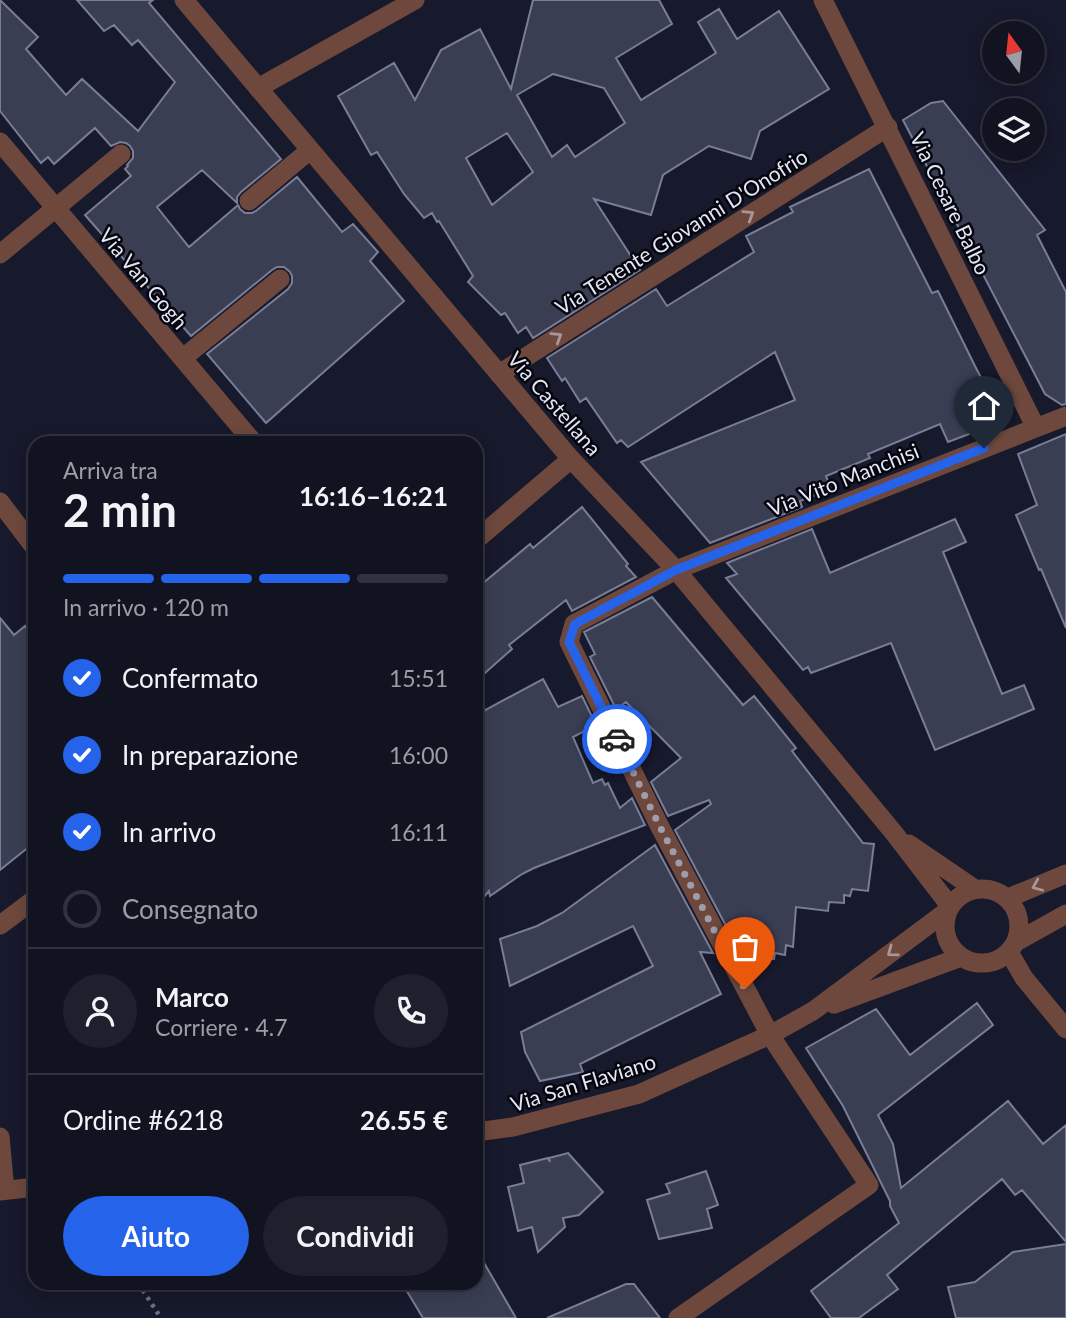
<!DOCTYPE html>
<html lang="it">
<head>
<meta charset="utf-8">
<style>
	:root { --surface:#111321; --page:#1e202e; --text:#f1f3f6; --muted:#9c9ea5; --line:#30323f; --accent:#2563eb }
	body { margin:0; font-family:Lato,sans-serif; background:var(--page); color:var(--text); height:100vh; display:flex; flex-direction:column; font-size:26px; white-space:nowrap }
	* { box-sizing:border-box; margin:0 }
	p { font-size:23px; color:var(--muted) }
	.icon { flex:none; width:38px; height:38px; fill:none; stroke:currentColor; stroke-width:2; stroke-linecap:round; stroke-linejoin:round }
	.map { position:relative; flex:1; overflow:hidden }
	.details { position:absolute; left:28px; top:436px; width:455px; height:854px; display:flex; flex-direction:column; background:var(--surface); border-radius:21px; box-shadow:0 4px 18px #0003,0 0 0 2px var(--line) }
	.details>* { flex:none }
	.needle { width:46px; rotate:345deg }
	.buttons { position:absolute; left:982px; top:21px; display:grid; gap:14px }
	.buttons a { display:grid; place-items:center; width:63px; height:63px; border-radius:50%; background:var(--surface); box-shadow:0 4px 18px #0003,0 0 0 2px var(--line); font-size:35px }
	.pin { position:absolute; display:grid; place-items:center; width:60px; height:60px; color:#fff; margin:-72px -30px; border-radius:50% 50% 50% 0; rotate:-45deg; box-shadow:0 0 7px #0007 }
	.pin .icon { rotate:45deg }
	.courier { position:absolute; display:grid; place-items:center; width:70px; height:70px; margin:-35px; border:5px solid #2563eb; border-radius:50%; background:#fff; color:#222; box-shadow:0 2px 9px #0007 }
	.summary em { font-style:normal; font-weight:700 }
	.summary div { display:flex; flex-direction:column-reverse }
	.summary { display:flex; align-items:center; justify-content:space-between; height:119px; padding:0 35px }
	h1 { font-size:46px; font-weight:700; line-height:52px }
	.bar { display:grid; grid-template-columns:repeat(4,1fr); gap:10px 7px; align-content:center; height:84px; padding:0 35px }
	.bar i { height:9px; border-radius:5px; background:var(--line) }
	.bar .on { background:var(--accent) }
	.bar p { grid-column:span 4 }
	.line { display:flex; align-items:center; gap:18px; padding:0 35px; border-top:2px solid var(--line) }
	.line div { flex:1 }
	.round { display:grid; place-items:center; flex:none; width:74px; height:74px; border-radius:37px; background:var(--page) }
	ol { padding:0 35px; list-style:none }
	li { display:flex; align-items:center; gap:21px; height:77px }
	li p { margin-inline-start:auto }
	li .icon { padding:7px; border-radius:50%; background:var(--accent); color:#fff; stroke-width:4 }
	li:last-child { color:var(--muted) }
	li i { width:38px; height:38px; border:4px solid var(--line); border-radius:50% }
	.button { display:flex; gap:14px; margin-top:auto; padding:14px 35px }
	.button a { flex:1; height:80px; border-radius:42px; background:var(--accent); color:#fff; font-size:28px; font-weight:700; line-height:80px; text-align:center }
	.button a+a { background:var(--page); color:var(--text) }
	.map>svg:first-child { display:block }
	.building { fill:#3a3e53; stroke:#797d96; stroke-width:2; fill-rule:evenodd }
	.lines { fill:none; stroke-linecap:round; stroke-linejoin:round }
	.path { stroke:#6f7182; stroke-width:4.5; stroke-dasharray:3.5 5; stroke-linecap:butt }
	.pedestrian { stroke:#6e483d; stroke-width:19 }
	.minor { stroke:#6e483d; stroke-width:19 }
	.tertiary { stroke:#6e483d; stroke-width:19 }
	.oneway { stroke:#a89798 }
	.done { stroke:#9c9eae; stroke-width:7; stroke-dasharray:0 12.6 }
	.route { stroke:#2563eb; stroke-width:9 }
	.labels { text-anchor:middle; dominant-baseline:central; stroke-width:5; stroke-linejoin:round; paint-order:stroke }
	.street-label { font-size:21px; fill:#e3e6f4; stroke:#05050d }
</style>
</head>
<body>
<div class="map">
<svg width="1066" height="1318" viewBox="0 0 1066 1318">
	<rect width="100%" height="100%" fill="#17192c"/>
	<!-- building -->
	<path class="building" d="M0,0l38,37 -12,12 40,46 16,-16 56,52 37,-49 -37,-42 -6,5 -18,-20 -10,6 -27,-31h76l-4,3 132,156 -40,33 -4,5v6l-35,-33 -45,37 32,40 49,-42 2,4 5,4h7l4,-2 41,-34 45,55 11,-8 25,28 -8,9 34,40 -138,122 -59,-69 81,-65 4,-6v-7l-2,-4 -6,-5h-7l-5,3 -81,66 -106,-121 46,-39 -6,-7 3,-3 -1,-1 6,-7v-7l-3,-5 -4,-3 -6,-1 -9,4 -16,-18 -41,36 -6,-7 -7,6 -41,-52z
		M533,0h126l13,24 -56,34 25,42 75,-47 -18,-31 21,-13 18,30 42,-28 50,78 -69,42 -9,28 -42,-13 -46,29 -12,40 -57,-16 46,71 -107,68 -7,-11 -8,6 -13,-20 -4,2 -33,-33 5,-6 -34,-55 -2,1 -5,-9 -8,5 -20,-24 -27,-42 -6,3 -33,-59 56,-33 21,37 26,-50 39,-21 31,60zM553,74l51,14 21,35 -50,34 -8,-12 -15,12 -35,-62zM507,133l26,39 -41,33 -26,-47z
		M943,101l102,129 -8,5 29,57v112l-4,1 -17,-11 -142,-274 28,-17z
		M869,169l63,124 6,-2 37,75 29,55 -56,21 -8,-18 -72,30 2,4 -44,18 5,13 -31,12 2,6 -92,36 -69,-81 154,-62 -20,-48 -147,95 -7,-7 -4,3 -31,-45 -6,4 -15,-24 -3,3 -15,-23 109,-69 11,17 87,-54 -8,-16 47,-24 -3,-5z
		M1066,434v194l-25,-59 -2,1 -23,-55 21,-10 -19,-51z
		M582,507l46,57 -2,2 10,11 -64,34 -6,-11 -57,45 3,4 -36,32v-92l54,-45 3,4z
		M955,519l11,23 -23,10 59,142 22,-9 10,24 -99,41 -44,-107 -80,30 -3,-6 -5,3 -77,-92 11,-4 -10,-11 85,-34 18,44z
		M652,597l91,108 11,-9 42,52 -4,3 71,92 11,1 -6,47 -16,-2 -2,7 -6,-1v8l-15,-1 -1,9 -32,-4 -3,40 -7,-2 -1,10 -10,-2 -1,6 -32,-3 -67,-126 36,-26 -2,-4 -41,16 -17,-34 30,-24 -55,-56 -10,7 -26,-52 5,-3 -11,-22z
		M0,618l14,17 11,-9 10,13v203l-35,28z
		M543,679l15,28 24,-11 14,29 -23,12 20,46 9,-4 3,6 3,-2 12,25 12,-10 13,27 -111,43 -12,6 -32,22 -1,-5 -13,15v-191z
		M655,845l58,108 -13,-1 21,42 -141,70 3,8 -43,9 -15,-29 -4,-20 132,-66 -20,-40 -123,60 -10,-47 37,-13 25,-13z
		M977,1003l16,22 -115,90 15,29 8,44 107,-87 35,43 23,-19v117l-44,-52 -7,5 -13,-16 -115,96 11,14 -39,29h-28l-20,-27 88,-68 -9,-17v-5l-47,-95 -37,-58 70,-39 34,46z
		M568,1153l35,39 -24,23 -16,3 2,9 -27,25 -6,-25 -14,4 -10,-44 16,-4 -4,-18 28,-7 2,4 -1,-4z
		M706,1171l12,34 -11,4 5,19 -53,11 -12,-39 23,-7 -4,-9z
		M1066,1244v74h-110l-8,-31 27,-5 38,-30z
		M476,1249l40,69h-93l-21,-35h74z
		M626,1284h8l26,34h-113z"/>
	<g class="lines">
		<!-- path -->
		<path class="path" d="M138,1283l23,35"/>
		<!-- pedestrian -->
		<path class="pedestrian" d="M249,201l61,-51"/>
		<!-- minor -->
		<path class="minor" d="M823,0l213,428
			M258,88l157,-88
			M0,142l254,301
			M0,254l121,-100
			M183,358l97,-79
			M499,374l389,-247
			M0,502l35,46
			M476,540l95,-81
			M0,925l35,-26
			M0,1137l5,53
			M678,1318l191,-133 -99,-150 -111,-210 -90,-183 5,-18 102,-54 390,-154"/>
		<!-- tertiary -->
		<path class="tertiary" d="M184,0l387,459 105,111 218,263 56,73
			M909,844l66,45
			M945 926a37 37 0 1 1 74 0a37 37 0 1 1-74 0Z
			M1008,898l58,-24
			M1016,942l50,-28
			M1009,952l15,26 42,51
			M834,1004l127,-47
			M476,1132l37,-5 126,-33 131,-59 43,-24 134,-100
			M0,1191l35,-4"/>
	</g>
	<!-- one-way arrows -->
	<defs><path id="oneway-chevron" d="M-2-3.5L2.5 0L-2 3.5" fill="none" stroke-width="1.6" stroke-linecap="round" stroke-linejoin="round" transform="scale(1.75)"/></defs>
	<g class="oneway">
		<use href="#oneway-chevron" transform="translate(749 215) rotate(-32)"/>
		<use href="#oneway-chevron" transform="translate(557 337) rotate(-32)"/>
		<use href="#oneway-chevron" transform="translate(1037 886) rotate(157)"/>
		<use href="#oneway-chevron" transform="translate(892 952) rotate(143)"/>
	</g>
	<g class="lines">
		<!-- done -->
		<path class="done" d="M617,739l42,86 86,164"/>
		<!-- route -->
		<path class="route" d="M617,739l-48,-97 6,-18 101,-54 308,-122"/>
	</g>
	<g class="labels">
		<!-- street labels -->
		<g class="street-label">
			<text transform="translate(951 203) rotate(64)">Via Cesare Balbo</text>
			<text transform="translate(681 231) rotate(-32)">Via Tenente Giovanni D'Onofrio</text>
			<text transform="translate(144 278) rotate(50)">Via Van Gogh</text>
			<text transform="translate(555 403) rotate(49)">Via Castellana</text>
			<text transform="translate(843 479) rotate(-22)">Via Vito Manchisi</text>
			<text transform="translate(583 1082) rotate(-17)">Via San Flaviano</text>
		</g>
	</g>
</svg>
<div class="buttons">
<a><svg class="needle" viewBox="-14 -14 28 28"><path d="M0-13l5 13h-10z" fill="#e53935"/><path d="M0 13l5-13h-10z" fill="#9c9ea5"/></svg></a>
<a><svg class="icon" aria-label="layers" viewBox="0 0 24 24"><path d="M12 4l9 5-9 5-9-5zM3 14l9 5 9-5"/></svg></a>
</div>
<div class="pin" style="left:745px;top:989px;background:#ea580c"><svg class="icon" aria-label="bag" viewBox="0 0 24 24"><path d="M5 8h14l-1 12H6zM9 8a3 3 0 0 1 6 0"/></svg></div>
<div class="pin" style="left:984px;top:448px;background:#1f2937"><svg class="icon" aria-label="home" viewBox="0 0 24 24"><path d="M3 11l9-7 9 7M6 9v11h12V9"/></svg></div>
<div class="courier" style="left:617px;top:739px"><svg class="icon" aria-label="car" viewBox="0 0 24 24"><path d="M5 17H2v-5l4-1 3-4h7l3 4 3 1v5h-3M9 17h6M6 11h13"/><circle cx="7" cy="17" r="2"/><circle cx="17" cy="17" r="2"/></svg></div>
<section class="details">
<div class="summary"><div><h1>2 min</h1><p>Arriva tra</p></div><em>16:16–16:21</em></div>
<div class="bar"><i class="on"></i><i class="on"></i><i class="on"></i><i></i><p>In arrivo · 120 m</p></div>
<ol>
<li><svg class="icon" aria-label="check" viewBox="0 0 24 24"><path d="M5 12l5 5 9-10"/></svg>Confermato<p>15:51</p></li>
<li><svg class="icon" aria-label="check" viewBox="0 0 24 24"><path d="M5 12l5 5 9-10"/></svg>In preparazione<p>16:00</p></li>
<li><svg class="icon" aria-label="check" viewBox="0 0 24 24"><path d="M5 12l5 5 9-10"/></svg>In arrivo<p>16:11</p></li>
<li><i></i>Consegnato</li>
</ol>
<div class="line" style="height:126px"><a class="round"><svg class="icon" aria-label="person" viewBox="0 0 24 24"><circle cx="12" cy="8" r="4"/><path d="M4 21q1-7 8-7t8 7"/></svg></a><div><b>Marco</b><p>Corriere · 4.7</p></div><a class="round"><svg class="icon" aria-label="phone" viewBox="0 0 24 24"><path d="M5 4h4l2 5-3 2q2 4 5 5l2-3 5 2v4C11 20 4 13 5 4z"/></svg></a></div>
<div class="line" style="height:91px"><div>Ordine #6218</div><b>26.55 €</b></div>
<div class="button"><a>Aiuto</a><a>Condividi</a></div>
</section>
</div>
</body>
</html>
